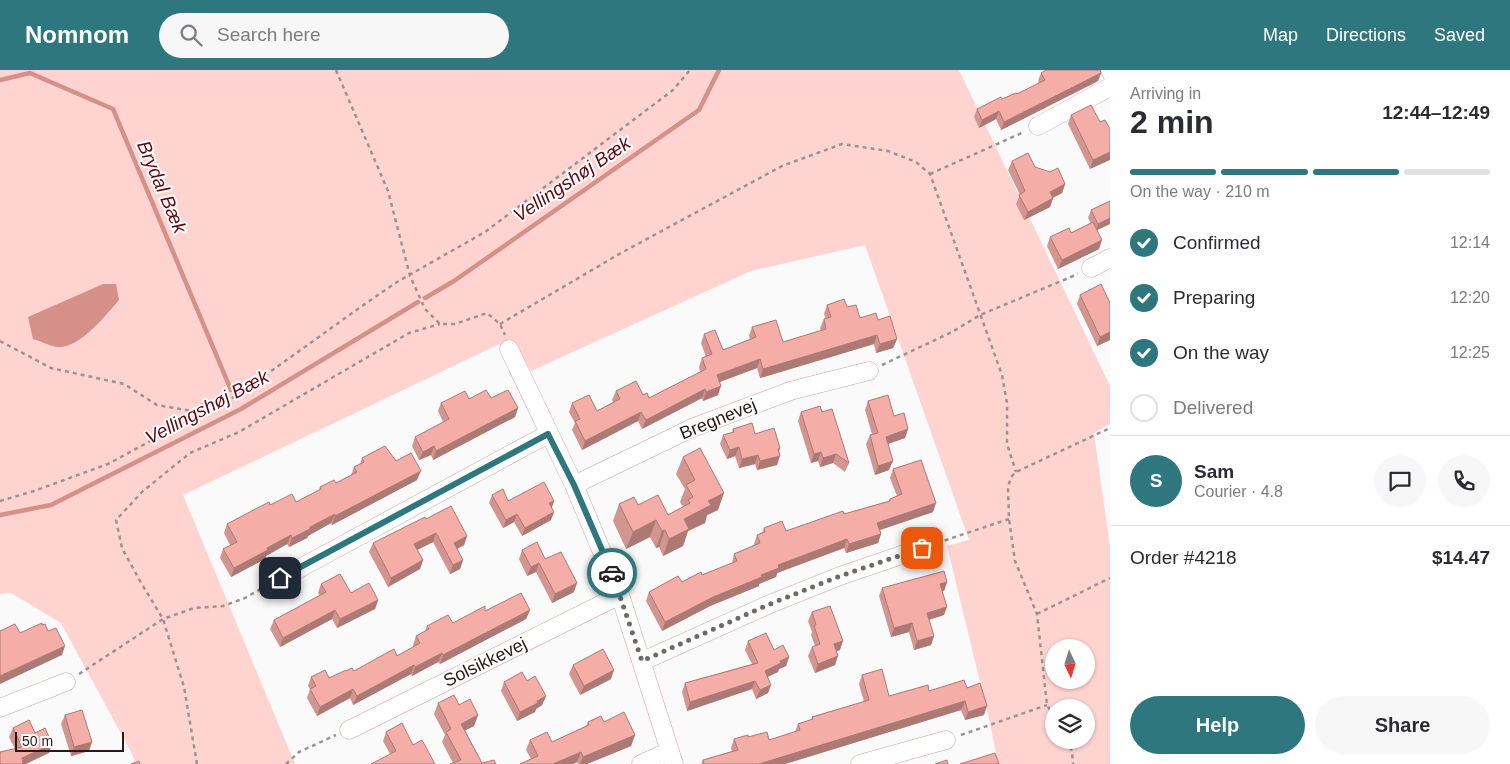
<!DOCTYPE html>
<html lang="en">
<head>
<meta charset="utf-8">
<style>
	:root { --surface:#fff; --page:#f7f7f7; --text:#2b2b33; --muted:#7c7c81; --line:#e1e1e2; --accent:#2e777e }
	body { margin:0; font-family:Arial,sans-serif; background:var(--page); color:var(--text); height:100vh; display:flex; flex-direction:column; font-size:19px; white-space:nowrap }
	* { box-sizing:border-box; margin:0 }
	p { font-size:16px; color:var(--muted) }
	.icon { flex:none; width:28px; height:28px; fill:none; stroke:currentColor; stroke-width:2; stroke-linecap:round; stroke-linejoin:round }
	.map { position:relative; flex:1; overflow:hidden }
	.drawer { display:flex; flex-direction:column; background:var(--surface); width:400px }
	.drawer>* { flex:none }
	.needle { width:32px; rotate:176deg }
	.controls { position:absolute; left:1045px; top:569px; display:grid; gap:10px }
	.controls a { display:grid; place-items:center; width:50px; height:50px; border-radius:50%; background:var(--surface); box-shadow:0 1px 4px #0004; font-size:25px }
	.scale { position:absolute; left:15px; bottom:12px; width:109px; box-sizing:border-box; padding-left:5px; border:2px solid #281a19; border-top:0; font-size:14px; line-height:18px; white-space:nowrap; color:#281a19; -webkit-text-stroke:4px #fff; paint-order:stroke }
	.pin { position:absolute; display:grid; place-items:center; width:42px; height:42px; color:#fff; margin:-21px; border-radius:10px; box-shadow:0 2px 8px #0006 }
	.courier { position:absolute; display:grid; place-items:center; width:50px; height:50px; margin:-25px; border:4px solid #2e777e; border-radius:50%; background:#fff; color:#222; box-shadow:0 1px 6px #0007 }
	.head em { font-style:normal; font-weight:800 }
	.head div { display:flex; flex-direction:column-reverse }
	.head { display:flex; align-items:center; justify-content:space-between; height:85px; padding:0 20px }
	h1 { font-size:32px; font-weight:800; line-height:38px }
	.bar { display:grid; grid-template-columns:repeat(4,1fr); gap:8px 5px; align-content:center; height:60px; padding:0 20px }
	.bar i { height:6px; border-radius:4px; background:var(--line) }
	.bar .selected { background:var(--accent) }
	.bar p { grid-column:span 4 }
	.line { display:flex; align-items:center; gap:12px; padding:0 20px; border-top:1px solid var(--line) }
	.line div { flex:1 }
	.round { display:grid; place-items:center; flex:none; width:52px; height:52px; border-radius:26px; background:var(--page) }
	ol { padding:0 20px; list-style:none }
	li { display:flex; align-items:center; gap:15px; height:55px }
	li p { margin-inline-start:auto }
	li .icon { padding:5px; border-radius:50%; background:var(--accent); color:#fff; stroke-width:4 }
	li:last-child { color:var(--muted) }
	li i { width:28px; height:28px; border:2px solid var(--line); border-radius:50% }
	.button { display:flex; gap:10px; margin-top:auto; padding:10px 20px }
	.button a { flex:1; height:58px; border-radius:30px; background:var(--accent); color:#fff; font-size:20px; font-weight:800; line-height:58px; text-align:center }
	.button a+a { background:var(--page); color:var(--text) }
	header { display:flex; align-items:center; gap:30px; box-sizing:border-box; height:70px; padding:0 25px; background:var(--accent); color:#fff }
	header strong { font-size:24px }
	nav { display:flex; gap:28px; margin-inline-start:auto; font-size:18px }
	.search { width:350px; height:45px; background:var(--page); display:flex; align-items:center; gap:12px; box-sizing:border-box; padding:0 18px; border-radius:28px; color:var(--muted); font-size:19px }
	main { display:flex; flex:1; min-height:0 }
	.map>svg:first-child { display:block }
	.green { fill:#ffd3cf; fill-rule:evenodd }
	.water { fill:#d5908a }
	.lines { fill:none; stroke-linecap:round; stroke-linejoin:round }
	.stream { stroke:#d5908a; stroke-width:4.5 }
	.lane-casing { stroke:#cda6a2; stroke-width:10 }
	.street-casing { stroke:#cda6a2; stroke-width:19 }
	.path { stroke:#9a9494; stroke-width:2.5; stroke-dasharray:4 4; stroke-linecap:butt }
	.lane { stroke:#fff; stroke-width:9 }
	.street { stroke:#fff; stroke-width:18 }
	.wall { fill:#d39590 }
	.shaded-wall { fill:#ac7975 }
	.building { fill:#f5ada7; stroke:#ac7975 }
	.done { stroke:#726868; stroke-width:5; stroke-dasharray:0 9 }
	.route { stroke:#2e777e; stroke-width:6 }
	.labels { text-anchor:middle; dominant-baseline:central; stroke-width:4; stroke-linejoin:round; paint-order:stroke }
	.street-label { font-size:18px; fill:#281a19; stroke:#fff }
	.water-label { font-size:19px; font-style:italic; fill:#5d090f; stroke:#fff }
</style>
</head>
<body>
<header>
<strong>Nomnom</strong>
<div class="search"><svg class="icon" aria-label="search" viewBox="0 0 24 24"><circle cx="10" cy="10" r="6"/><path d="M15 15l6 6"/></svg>Search here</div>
<nav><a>Map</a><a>Directions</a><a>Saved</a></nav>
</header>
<main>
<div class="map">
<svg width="1110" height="694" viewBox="0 0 1110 694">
	<rect width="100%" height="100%" fill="#fafafa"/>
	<!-- green -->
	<path class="green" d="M0,0h959l151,316v38l-16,9 16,114v217h-112l-8,-41 -43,-177 22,-6 -104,-295 -114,26 -220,100 -21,-32 -327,156 112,269h-159l-5,-12 -70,-129 -50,-30 -11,1zM1054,578h32v32h-32zM1054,638h32v32h-32z"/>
	<!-- water -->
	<path class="water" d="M103,214h13l3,16c-14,16 -38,47 -60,47 -8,0 -18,-6 -26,-8l-5,-22z"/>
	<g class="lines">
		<!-- stream -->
		<path class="stream" d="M0,10l30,-7 83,36 118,281
			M425,228l29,-17 245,-171 20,-40
			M0,445l51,-10 190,-96 177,-107"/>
		<!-- lane casing -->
		<g class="lane-casing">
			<path id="lane" d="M1105,0l5,10"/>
		</g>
		<!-- street casing -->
		<g class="street-casing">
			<path id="street" d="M1038,56l72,-39
				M1091,198l19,-10
				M509,279l65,136 46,110 54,169
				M574,415l118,-57 98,-37 79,-20
				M280,509l268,-145
				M643,591l127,-57 70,-28 82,-28
				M0,638l66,-26
				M349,660l271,-135
				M641,694l29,-13
				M860,694l86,-24"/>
		</g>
		<!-- path -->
		<path class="path" d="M336,0l52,121 22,85 15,33 15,15h15l32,-11 13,11 5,11
			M930,104l94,-42
			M500,254l121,-71 161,-87 60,-22 46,7 28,11 14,12 72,201 5,28v41l9,28
			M0,271l51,27 73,16 33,21 35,6
			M882,295l70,-33 28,-17 98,-41
			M0,431l34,-10 74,-27 48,-26 45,-33 34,-8 127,-91 35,-24 88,-50 188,-142 17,-20
			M937,473l72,-24
			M1037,544l73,-36
			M79,604l84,-55 31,-11 29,-2 22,-8 21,-12
			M1054,647l-7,-12 -10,-91 -22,-53 -6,-42 -1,-32 3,-10 5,-5 94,-44
			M961,665l86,-30
			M1066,670l6,11 1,13
			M197,694l-13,-77 -21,-68 -23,-38 -18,-33 -6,-28 27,-29 47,-38 49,-21 170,-99 31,-9
			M286,694l13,-12 37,-17"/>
		<!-- lane -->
		<use href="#lane" class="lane"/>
		<!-- street -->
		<use href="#street" class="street"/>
	</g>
	<!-- wall -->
	<path class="wall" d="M1041,3h60l-3,8 -97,49 -5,-11 -17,9 -5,-11 3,-8 40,-15 22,-11 -1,-2z
		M1071,45l29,7 10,7 -20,40 -22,-45z
		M1012,91l23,6 30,17 -3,9 -9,5 -3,9 -26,13 -8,-16 4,-9 -12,-25z
		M1110,131v23l-13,6 2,19 -41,20 -11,-23 3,-9 21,-4 20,-10 -3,-5 3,-8z
		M1080,225l30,8v37l-13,6 -20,-42z
		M827,235l20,2 13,11 18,2 19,19 -4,9 -17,5 -2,-9 -114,34 -3,-10 -37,14 -2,13 -15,6 -1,-3 -60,31 -4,-8 -56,29 -10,-20 3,-7 -6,-11 3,-9 25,8 16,-9 -1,-2 4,-9 27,4 6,3 51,-26 -1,-5 3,-9 4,-1 -5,-14 3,-9 19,16 27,-11 -1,-3 3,-9 31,15 38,-11 -1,-3 4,-9h2l-2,-5z
		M491,328l27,10 -3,9 -82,43 -2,-5 -12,5 -7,-14 3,-9 28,-15 -5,-11 3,-8 28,-4z
		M868,331l26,15 14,13 -3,9 -17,6 1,26 -14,5 -9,-31 4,-9 2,-1 -7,-24z
		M801,342h21l27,51 -4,9 -12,-9 -13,4 -2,-6 -7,2 -13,-42z
		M733,359l22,5 25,14 -3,17 -20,5 -2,-6 -16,4 -4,-12 -8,3 -7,-15 3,-9 9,-2z
		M683,387l35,53 -11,5 -2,8 -17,8 -5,15 -20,10 -4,-9 -3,1 -6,-11 -24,12 -13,-28 6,-17 19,1 30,10 15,-8 -3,-5 5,-13 -9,-15z
		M362,388l34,3 21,19 -85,45 -1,-2 -23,13 -1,2 -18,9 -2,-3 -21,12 -1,3 -34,18 -11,-19 3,-9 7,-4 -6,-12 3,-9 43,-19 26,-3 23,-12 1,-3 16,-4 15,-8 3,-8 6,-3z
		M893,399l40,43 -53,18 1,4 -3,9 -32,10 -2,-5 -67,25 -1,4 -17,7v2l-49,20 -48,25 -16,-30 3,-9 33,-10 20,-7 30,-12 2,-9 20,-9v-1l3,-9 5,-2 2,-5 22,3 103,-30 1,-2 7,-3 -7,-18z
		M492,425l16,6h46l-2,6 -1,13 -29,16 -8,-14 -11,6 -14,-25z
		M426,449l41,17 -3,9 -7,4 6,11 -3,9 -10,5 -17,-32 -16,8 6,10 -3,9 -32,18 -19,-35 4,-9z
		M522,480l23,9 29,33 -22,11 -16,-31 -9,4 -8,-17z
		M947,512l-3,9h-2l2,24 -15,5 5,16 -3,9 -17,5 -5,-18 -18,5 -12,-41 3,-8z
		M321,514l30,9 27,7 -3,9 -38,19 -5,-9 -52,28 -10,-18 4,-9 46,-24 -2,-3z
		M530,540l-4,9 -86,45 -2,-2 -26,14 -1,-2 -58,31 -3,-7 -33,18 -10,-18 3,-9 -2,-3 3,-9 18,1 17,-7h8l43,-15 17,-9 -1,-2 3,-9 9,-5 2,-5 26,-3 32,-12z
		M812,542l28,38 -3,1 -2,14 -20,8 -7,-17 4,-9 3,-1 -4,-11 1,-3 -4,-11z
		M748,571l26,9 15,7 -3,9 -7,3 -1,3 -10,5v16l-12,6 -4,-10 -65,22 -5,-19 3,-9 67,-19 -7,-14z
		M573,595l38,14 -31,16 -11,-21z
		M862,605l27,21 40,-5 38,-3 17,27 -19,5 -4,-10 -176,54h-84l2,-4 29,-9 -1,-3 3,-9 14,-2 21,3 26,-8 3,-8 13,-4 1,-3 52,-15 -5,-18z
		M527,611l19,15 -4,9 -6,4 -1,3 -18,9 -16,-30 3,-9z
		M438,633l21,2 19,10 -4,11 -9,4 17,33h-29l-11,-21 3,-7 -11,-21z
		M65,645l24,36 -18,5 -10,-32z
		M588,652h16l31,13 -4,11 -44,18h-9l-1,-2 -4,2h-53l11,-5 -5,-9 4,-10 22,2 34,-16z
		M13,658l22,5 17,11 -3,9 -34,-4 -6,-12z
		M386,662l27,13 -23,9 -7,-13z"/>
	<!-- shaded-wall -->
	<path class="shaded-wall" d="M1101,3l-3,8 -97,49 3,-8z
		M999,41l-3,8 -17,9 3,-8z
		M1110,82v8l-20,9 3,-9z
		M1065,114l-3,9 -16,8 4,-9z
		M1053,128l-3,9 -26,13 4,-8z
		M1110,148v6l-15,7 3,-7z
		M1102,170l-3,9 -41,20 4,-9z
		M1110,262v8l-13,6 3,-9z
		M877,265l-3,9 -114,34 3,-9z
		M897,269l-4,9 -17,5 4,-9z
		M760,289l-3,9 -43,16 3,-9z
		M721,316l-3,9 -15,6 3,-9z
		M705,319l-3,9 -60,31 4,-9z
		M518,338l-3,9 -82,43 3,-9z
		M641,342l-3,9 -56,29 3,-9z
		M908,359l-3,9 -23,8 4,-9z
		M434,376l-3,9 -12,5 4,-8z
		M739,377l-4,9 -8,3 3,-9z
		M780,378l-3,8h3l-3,9 -20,5 3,-9z
		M821,382l-3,9 -7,2 3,-9z
		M836,384l-3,9 -13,4 3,-9z
		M758,385l-3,9 -16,4 3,-9z
		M893,391l-4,9 -14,5 3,-9z
		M421,401l-4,9 -85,45 3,-9z
		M724,423l-6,17 -11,5 -2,8 -17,8 -5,15 -20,10 6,-17 15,-20 24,-18z
		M554,431l-3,8 -2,-6z
		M936,433l-3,9 -59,20 3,-9z
		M554,442l-3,8 -29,16 3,-8z
		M335,444l-4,9 -23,13 -1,2 -18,9 3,-9 18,-11z
		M517,444l-3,8 -11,6 3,-8z
		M656,450l-6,17 -24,12 7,-17z
		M665,460l-6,17 -3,1 6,-17z
		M436,463l-3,9 -22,11 3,-9z
		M881,464l-3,9 -32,10 3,-9z
		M291,465l-4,9 -21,12 -1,3 -34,18 3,-9 33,-20z
		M467,466l-3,9 -13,7 3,-9z
		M847,469l-3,9 -67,25 -1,4 -17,7v2l-49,20 -48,25 3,-9 48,-25 48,-22 17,-10z
		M423,490l-3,9 -32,18 3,-9z
		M463,490l-3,9 -10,5 3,-9z
		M539,493l-3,9 -9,4 4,-9z
		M947,512l-3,9 -7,2 3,-9z
		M577,513l-3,9 -22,11 3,-9z
		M378,530l-3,9 -38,19 3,-9z
		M947,537l-3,8 -20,6 3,-8z
		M335,540l-3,9 -52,28 3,-9z
		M530,540l-4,9 -86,45 3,-9z
		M912,553l-3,9 -18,5 3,-9z
		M934,566l-3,9 -17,5 3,-9z
		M843,571l-3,9 -9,3 3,-9z
		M65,576l-3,9 -62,29v-8z
		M442,583l-4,9 -26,14 3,-9z
		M838,586l-3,9 -20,8 3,-9z
		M789,587l-3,9 -7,3 -1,3 -16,7 3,-8 15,-10z
		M414,595l-3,9 -58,31 4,-9z
		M614,600l-3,9 -31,16 4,-9z
		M755,611l-3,8 -65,22 3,-9z
		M771,615l-3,8 -12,6 4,-9z
		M353,619l-3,9 -33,18 3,-9z
		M546,626l-4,9 -6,4 -1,3 -18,9 3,-9z
		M965,631l-4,9 -176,54h-26z
		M987,636l-3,9 -19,5 3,-8z
		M478,645l-4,11 -16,8 3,-10z
		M635,665l-4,11 -44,18h-7l3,-7z
		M92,672l-3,9 -18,5 3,-9z
		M52,674l-3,9 -23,11h-6l2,-6z
		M581,682l-4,10 -4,2h-20z"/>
	<!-- building -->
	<path class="building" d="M1046,0h54l1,3 -97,49 -5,-11 -17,9 -5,-11 24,-12 1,2 14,-6 1,1 28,-14 -4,-7z
		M1091,35l9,17 5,-2 5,9v23l-17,8 -22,-45z
		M1028,83l7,14 15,5 8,-4 7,16 -15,8 3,6 -25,14 -9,-17 6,-4 -13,-30z
		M1110,131v17l-12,6 -7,-14z
		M1093,152l9,18 -40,20 -12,-23 19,-9 2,5z
		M1101,214l9,19v29l-10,5 -20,-42z
		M844,229l3,8 9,-2 4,13 16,-5 2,7 12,-4 7,23 -17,5 -3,-9 -114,34 -3,-10 -43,16 4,11 -15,6 -1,-3 -59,31 -5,-8 -56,29 -10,-20 5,-2 -8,-16 17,-8 8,16 23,-12 -4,-8 20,-10 7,14 4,-2 2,5 57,-29 -4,-11 10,-4 -8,-20 11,-4 8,20 33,-13 -4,-10 24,-7 7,22 43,-13 -2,-10 7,-2 -4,-12z
		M486,320l5,8 17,-8 10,18 -82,43 -2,-5 -11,6 -8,-15 34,-18 -8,-16 24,-12 4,8z
		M888,325l6,21 10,-3 4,16 -22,8 7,24 -15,5 -8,-31 8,-2 -10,-32z
		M820,336l2,6 10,-3 17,54 -13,-9 -13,4 -2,-6 -7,2 -13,-42z
		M752,353l3,11 19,-6 6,20 -2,1 2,7 -20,5 -2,-6 -16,4 -3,-12 -9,3 -7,-15 11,-3 -1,-3z
		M385,376l11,15 15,-8 10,18 -86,45v-2l-25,13v2l-18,9 -1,-3 -24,13 1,2 -34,18 -11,-19 14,-7 -10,-18 42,-22 1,3 22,-11 4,8 25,-13 -1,-2 14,-7 2,3 21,-11 -3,-5 10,-5 -2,-4z
		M700,378l24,45 -16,8 3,4 -27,14 5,10 -20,10 -4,-9 -3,1 -6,-11 -23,12 -14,-28 15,-7 4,8 20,-10 10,20 22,-12 -2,-3 5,-3 -7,-12 9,-5 -12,-23z
		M921,390l15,43 -59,20 4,11 -32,10 -2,-5 -69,26 1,3 -18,7 1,2 -49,20 -48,25 -16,-30 29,-16 4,6 19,-10 1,3 35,-14 -3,-7 26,-11 -3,-8 8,-3 -1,-4 18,-7 4,10 57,-20 1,3 46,-13v-2l12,-5 -9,-25z
		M544,412l10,19 -5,2 5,9 -29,16 -8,-14 -11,6 -14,-25 11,-6 5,12z
		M451,436l16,30 -13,7 9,17 -10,5 -17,-32 -22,11 9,16 -32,18 -18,-35 52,-26 1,2z
		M537,472l8,17 16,-7 16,31 -22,11 -16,-31 -8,4 -9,-17z
		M944,501l3,11 -7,2 7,23 -20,6 7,23 -17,5 -5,-18 -18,5 -12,-40z
		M340,504l11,19 18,-10 9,17 -38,19 -5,-9 -52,28 -9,-18 52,-28 -5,-8z
		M521,523l9,17 -87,45 -1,-2 -27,14 -1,-2 -57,31 -4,-7 -33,18 -10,-18 6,-3 -5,-9 14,-7 4,8 17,-8v1l6,-3 2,3 40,-22 3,7 23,-13 -4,-7 13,-7 -2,-3 21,-11 5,8 32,-17v5z
		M830,536l13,35 -9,3 4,12 -20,8 -6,-17 8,-3 -6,-18 2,-1 -4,-13z
		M42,553v2l3,-1 3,7 8,-3 9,18 -65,30v-45l15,-7 5,9z
		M766,563l8,17 9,-5 6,12 -9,4 1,2 -16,8 6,14 -11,5 -5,-9 -65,21 -5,-19 73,-20 -10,-22z
		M603,579l11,21 -30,16 -11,-21z
		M882,599l7,27 39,-11 1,6 35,-11 3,8 13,-5 7,23 -19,6 -3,-11 -206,63h-55l-1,-4 35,-10 -4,-11 14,-4v2l19,-5 2,8 31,-10 -2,-6 15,-5 -1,-2 57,-17 -7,-25z
		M522,602l5,9 8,-5 11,20 -9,5 1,2 -18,9 -16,-30z
		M454,625l5,10 11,-6 8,16 -17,9 21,39 12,-3 2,4h-46l11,-4 -15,-28 5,-3 -13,-26z
		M82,640l10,32 -18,5 -9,-32z
		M624,642l11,23 -52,22 -2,-5 -28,12h-33l18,-8 -8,-16 17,-8 5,10 37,-17 -1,-3 13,-6 3,6z
		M29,650l6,13 10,-5 7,16 -30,14 1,6h-23v-12l22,-5 -9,-19z
		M402,653l11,22 9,-5 13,24h-64l25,-13 -10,-19z
		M995,683l4,11h-39z
		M947,690l1,4h-13z
		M139,691l1,3h-9z"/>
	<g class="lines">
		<!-- done -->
		<path class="done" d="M612,503l30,88 128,-57 70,-28 82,-28"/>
		<!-- route -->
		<path class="route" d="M280,508l268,-144 26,51 38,88"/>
	</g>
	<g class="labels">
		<!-- street labels -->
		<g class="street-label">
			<text transform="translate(718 349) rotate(-22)">Bregnevej</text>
			<text transform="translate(485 592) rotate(-26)">Solsikkevej</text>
		</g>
		<!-- water labels -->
		<g class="water-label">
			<text transform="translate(572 109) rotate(-34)">Vellingshøj Bæk</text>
			<text transform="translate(162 117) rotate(67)">Brydal Bæk</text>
			<text transform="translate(207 337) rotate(-28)">Vellingshøj Bæk</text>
		</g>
	</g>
</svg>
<div class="controls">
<a><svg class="needle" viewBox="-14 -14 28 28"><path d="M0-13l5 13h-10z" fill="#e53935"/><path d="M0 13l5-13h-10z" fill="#7c7c81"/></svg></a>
<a><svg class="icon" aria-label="layers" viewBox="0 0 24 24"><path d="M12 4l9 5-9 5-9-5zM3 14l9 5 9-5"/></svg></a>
</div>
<div class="scale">50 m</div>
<div class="pin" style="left:922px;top:478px;background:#ea580c"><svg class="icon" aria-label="bag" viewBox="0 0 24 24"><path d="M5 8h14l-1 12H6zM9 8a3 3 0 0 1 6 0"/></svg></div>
<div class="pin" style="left:280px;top:508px;background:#1f2937"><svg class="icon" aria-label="home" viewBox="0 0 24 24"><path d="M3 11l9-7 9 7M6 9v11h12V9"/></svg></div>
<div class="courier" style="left:612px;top:503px"><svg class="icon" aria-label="car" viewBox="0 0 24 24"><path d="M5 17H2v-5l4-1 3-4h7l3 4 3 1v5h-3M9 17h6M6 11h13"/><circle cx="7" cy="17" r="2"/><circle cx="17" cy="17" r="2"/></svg></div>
</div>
<section class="drawer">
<div class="head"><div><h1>2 min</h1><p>Arriving in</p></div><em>12:44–12:49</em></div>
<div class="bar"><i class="selected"></i><i class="selected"></i><i class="selected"></i><i></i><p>On the way · 210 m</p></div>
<ol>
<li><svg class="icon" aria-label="check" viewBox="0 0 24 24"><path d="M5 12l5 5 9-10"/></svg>Confirmed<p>12:14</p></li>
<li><svg class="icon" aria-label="check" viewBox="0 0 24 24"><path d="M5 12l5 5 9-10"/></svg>Preparing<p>12:20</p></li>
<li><svg class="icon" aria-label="check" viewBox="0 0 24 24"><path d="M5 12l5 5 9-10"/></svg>On the way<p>12:25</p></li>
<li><i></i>Delivered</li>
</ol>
<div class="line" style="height:90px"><b class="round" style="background:var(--accent);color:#fff">S</b><div><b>Sam</b><p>Courier · 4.8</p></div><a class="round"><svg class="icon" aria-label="chat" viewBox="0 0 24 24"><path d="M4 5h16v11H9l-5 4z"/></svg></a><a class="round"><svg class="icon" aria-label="phone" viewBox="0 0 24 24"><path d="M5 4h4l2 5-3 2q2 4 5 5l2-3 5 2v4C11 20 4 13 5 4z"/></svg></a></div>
<div class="line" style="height:65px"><div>Order #4218</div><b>$14.47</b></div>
<div class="button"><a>Help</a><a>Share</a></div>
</section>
</main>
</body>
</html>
